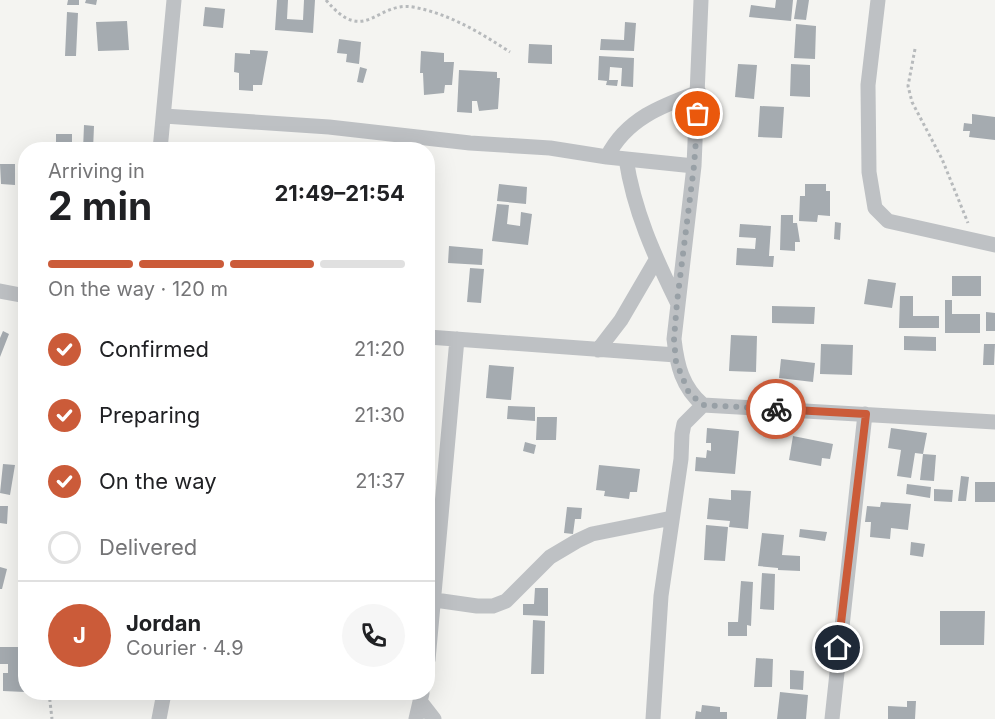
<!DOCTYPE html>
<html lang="en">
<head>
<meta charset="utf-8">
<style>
	:root { --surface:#fff; --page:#f6f6f6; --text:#202124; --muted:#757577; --line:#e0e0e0; --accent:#cb5b39 }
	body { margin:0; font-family:Inter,sans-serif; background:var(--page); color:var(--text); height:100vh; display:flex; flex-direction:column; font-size:22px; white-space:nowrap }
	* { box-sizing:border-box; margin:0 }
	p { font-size:20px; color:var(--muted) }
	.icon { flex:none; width:33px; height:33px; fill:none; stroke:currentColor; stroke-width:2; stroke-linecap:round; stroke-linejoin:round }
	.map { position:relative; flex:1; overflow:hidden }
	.details { position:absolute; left:18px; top:142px; width:417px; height:558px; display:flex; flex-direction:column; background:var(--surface); border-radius:24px; box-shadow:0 6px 24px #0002 }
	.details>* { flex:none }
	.pin { position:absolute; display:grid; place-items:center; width:51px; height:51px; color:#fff; margin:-26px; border:3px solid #fff; border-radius:50%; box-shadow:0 2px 6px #0007 }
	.courier { position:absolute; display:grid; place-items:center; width:60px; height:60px; margin:-30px; border:4px solid #cb5b39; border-radius:50%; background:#fff; color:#222; box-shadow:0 2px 8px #0007 }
	.headline em { font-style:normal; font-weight:700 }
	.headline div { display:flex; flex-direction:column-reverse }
	.headline { display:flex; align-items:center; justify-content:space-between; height:102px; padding:0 30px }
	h1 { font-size:39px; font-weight:700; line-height:45px }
	.bar { display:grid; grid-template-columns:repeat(4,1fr); gap:9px 6px; align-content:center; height:72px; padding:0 30px }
	.bar i { height:8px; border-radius:4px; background:var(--line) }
	.bar .current { background:var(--accent) }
	.bar p { grid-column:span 4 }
	.line { display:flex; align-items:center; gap:15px; padding:0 30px; border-top:2px solid var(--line) }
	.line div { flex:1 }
	.round { display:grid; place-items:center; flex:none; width:63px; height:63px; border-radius:32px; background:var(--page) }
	ol { padding:0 30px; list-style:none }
	li { display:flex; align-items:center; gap:18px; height:66px }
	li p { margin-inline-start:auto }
	li .icon { padding:6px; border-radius:50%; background:var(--accent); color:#fff; stroke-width:4 }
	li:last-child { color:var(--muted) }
	li i { width:33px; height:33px; border:3px solid var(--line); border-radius:50% }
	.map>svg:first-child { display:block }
	.building { fill:#a5abb0 }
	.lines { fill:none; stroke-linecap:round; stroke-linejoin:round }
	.path { stroke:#b7babc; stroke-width:3; stroke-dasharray:3 3; stroke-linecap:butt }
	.street { stroke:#bec1c4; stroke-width:15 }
	.done { stroke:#98a0a6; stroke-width:6; stroke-dasharray:0 10.8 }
	.route { stroke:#cb5b39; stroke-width:8 }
</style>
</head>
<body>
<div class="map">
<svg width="995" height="719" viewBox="0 0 995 719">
	<rect width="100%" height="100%" fill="#f4f4f1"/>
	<!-- building -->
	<path class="building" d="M68,0h11v5h-12z
		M86,0h11l-1,5 -11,-2z
		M277,0h11l-1,19 16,1 1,-20h11l-2,33 -38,-3z
		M776,0h17l-2,21 -42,-4 2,-12 24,3z
		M797,0h12l-3,20 -12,-1z
		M205,7l20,2 -2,19 -20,-2z
		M67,12l11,1 -2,43h-11z
		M127,21l2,29 -31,1 -2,-29z
		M625,22l11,1 -2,28 -34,-1 1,-11 23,1z
		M796,24l20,2 -1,33 -21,-1z
		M339,39l22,3 -2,22 -13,-2 1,-8 -10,-1z
		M529,44l23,1v19l-24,-1z
		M250,50l18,1 -6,34h-9v6l-14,-1v-17l-5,-1 1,-19 15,1z
		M421,51l23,2v9h10l-2,23h-7l-1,8 -20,2 -1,-22h-3z
		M599,56l35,2 -1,29 -12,-1 1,-18 -12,-1 -1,13h9l-1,6 -11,-1 1,-4 -9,-1z
		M738,64l19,1 -3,34 -19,-2z
		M791,64l19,1v32l-20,-1z
		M360,67l7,2 -4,14 -6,-1z
		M459,70l38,2v6h3l-2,31 -19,2 -2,-10h-5v12l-15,-1z
		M760,106l24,1 -2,31 -24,-1z
		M972,114l23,3v23l-26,-3 1,-6h-7l1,-8 8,1z
		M84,125l10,1 -1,24h-10z
		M56,134h16v16h-16z
		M0,164h15v21l-14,-1z
		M499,184l28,3 -1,17 -29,-3z
		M805,184h21v7h4v25l-12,-1 -1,7 -18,-1 1,-25h5z
		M497,204l12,1 -2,19 13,2 1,-14 11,2 -4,31 -36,-4z
		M781,215h12v8h4l3,19h-5v9l-15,-1z
		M835,222l6,1 -1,17 -6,-1z
		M740,224l31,2 -2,30h5l-1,11 -37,-2 1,-17 18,1 1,-11 -17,-1z
		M449,246l34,3 -1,16 -34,-2z
		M470,268l14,1 -3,34 -14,-1z
		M952,276h29v20h-29z
		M868,279l28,4 -4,25 -28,-4z
		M900,296h13v20h26v12h-40z
		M945,300h7v14h28v19h-35z
		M772,306l43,1 -1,17 -42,-1z
		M986,312l9,1v18h-9z
		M3,331l6,3 -9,23v-19z
		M731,335l26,1 -1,36 -27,-1z
		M904,336l32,1v14l-32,-1z
		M821,344l32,1 -1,30 -32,-1z
		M984,344h11l-1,21h-11z
		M781,359l34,4 -2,19 -34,-4z
		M489,365l25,2 -3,33 -25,-2z
		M508,406l27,1v14l-28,-2z
		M537,417h20l-1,23h-20z
		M707,428l32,3 -4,43 -40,-3 1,-14 10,1 1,-8 4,1v-8h-5z
		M891,428l36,5 -4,21 -8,-1 -4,25 -14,-2 4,-26 -13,-2z
		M793,436l40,8 -3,15 -8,-1 -1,8 -32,-6z
		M525,442l11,3 -2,9 -11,-3z
		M923,454l13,1 -2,26 -14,-1z
		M3,464l12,1 -5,30 -10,-2z
		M599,465l41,4 -3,23h-7l-1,7 -25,-3 1,-5 -9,-1z
		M961,476l8,1 -3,24h-8z
		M975,482h20v20h-20z
		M907,484l24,3 -1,11 -24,-4z
		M934,489l19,1 -1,12 -18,-1z
		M731,490l20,1 -3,38 -19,-2 1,-6 -23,-2 2,-21 22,2z
		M881,502l30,2 -3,26 -17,-2 -1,11 -20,-2 1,-15h-6l2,-16 13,1z
		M0,506h8l-1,18 -7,-1z
		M567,507l15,1 -1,11h-6l-2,15 -9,-1z
		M706,525l22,2 -3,34 -21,-1z
		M800,529l27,3 -2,9 -26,-4z
		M762,533l22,2 -2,20 18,1v15l-22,-1v-2l-20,-2z
		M911,542l14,2 -2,13 -13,-2z
		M0,567l7,2 -5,20h-2z
		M762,573l13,1 -1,36 -14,-1z
		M741,581l12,1 -2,44 -4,-1v11h-19v-14h10z
		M535,588h13v28l-25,-1v-11h11z
		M940,611h45l-1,34h-44z
		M533,620l12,1 -1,53h-13z
		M0,647h25v45l-22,-1v-18h5v-9h-8z
		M756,658l17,1 -1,28h-18z
		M790,670l14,1 -1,19 -13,-1z
		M780,692l28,3 -2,24h-29z
		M907,701h9l-1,18h-27v-13l19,1z
		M702,705l18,2v5h7v7h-32l1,-8 5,1z"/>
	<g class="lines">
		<!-- path -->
		<path class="path" d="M326,0c39,47 50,1 87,7 37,7 66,25 97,45
			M915,49l-7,37 4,16 30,57 26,64
			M49,693l3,26"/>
		<!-- street -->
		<path class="street" d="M701,0l-7,166 -20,173c3,26 8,48 29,66l292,17
			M878,0l-10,85 1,87 6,36 13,13 107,24
			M164,116l165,11 141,16 80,5 57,9 87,9
			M160,150l14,-150
			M607,157c19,-38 54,-51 92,-65
			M626,159c8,52 28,96 51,143
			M0,291l26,5
			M428,337l248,18
			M598,350l23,-30 35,-60
			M428,599l49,7h16l13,-5 44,-44 27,-16 15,-7 80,-16
			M428,660l29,-321
			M420,701l14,18
			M159,719l5,-26
			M416,719l6,-26
			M653,719l8,-123 20,-137 1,-25 2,-10 19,-19
			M832,719l33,-305"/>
	</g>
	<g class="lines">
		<!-- done -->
		<path class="done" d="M698,114l-4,52 -17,136 -3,37 2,23 13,31 14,12 73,4"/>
		<!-- route -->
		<path class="route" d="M776,409l90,5 -28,234"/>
	</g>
</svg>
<div class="pin" style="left:698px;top:114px;background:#ea580c"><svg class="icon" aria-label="bag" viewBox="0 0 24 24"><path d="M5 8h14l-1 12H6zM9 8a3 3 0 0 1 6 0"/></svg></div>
<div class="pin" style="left:838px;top:648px;background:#1f2937"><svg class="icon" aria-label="home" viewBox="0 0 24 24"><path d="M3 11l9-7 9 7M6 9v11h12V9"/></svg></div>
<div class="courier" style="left:776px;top:409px"><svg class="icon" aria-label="bike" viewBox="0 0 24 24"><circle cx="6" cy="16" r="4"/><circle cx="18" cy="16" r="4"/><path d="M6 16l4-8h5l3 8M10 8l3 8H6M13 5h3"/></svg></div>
<section class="details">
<div class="headline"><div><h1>2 min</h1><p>Arriving in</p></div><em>21:49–21:54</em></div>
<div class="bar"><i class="current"></i><i class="current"></i><i class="current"></i><i></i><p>On the way · 120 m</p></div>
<ol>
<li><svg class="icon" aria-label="check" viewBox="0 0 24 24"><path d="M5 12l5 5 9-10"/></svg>Confirmed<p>21:20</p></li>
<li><svg class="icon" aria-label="check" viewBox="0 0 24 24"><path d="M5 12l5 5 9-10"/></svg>Preparing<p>21:30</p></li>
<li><svg class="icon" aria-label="check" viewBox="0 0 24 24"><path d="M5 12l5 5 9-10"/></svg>On the way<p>21:37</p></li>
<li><i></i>Delivered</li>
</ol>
<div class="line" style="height:108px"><b class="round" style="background:var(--accent);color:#fff">J</b><div><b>Jordan</b><p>Courier · 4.9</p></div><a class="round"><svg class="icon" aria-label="phone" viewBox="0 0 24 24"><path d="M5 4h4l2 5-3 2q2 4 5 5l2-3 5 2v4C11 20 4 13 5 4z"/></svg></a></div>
</section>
</div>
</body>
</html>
